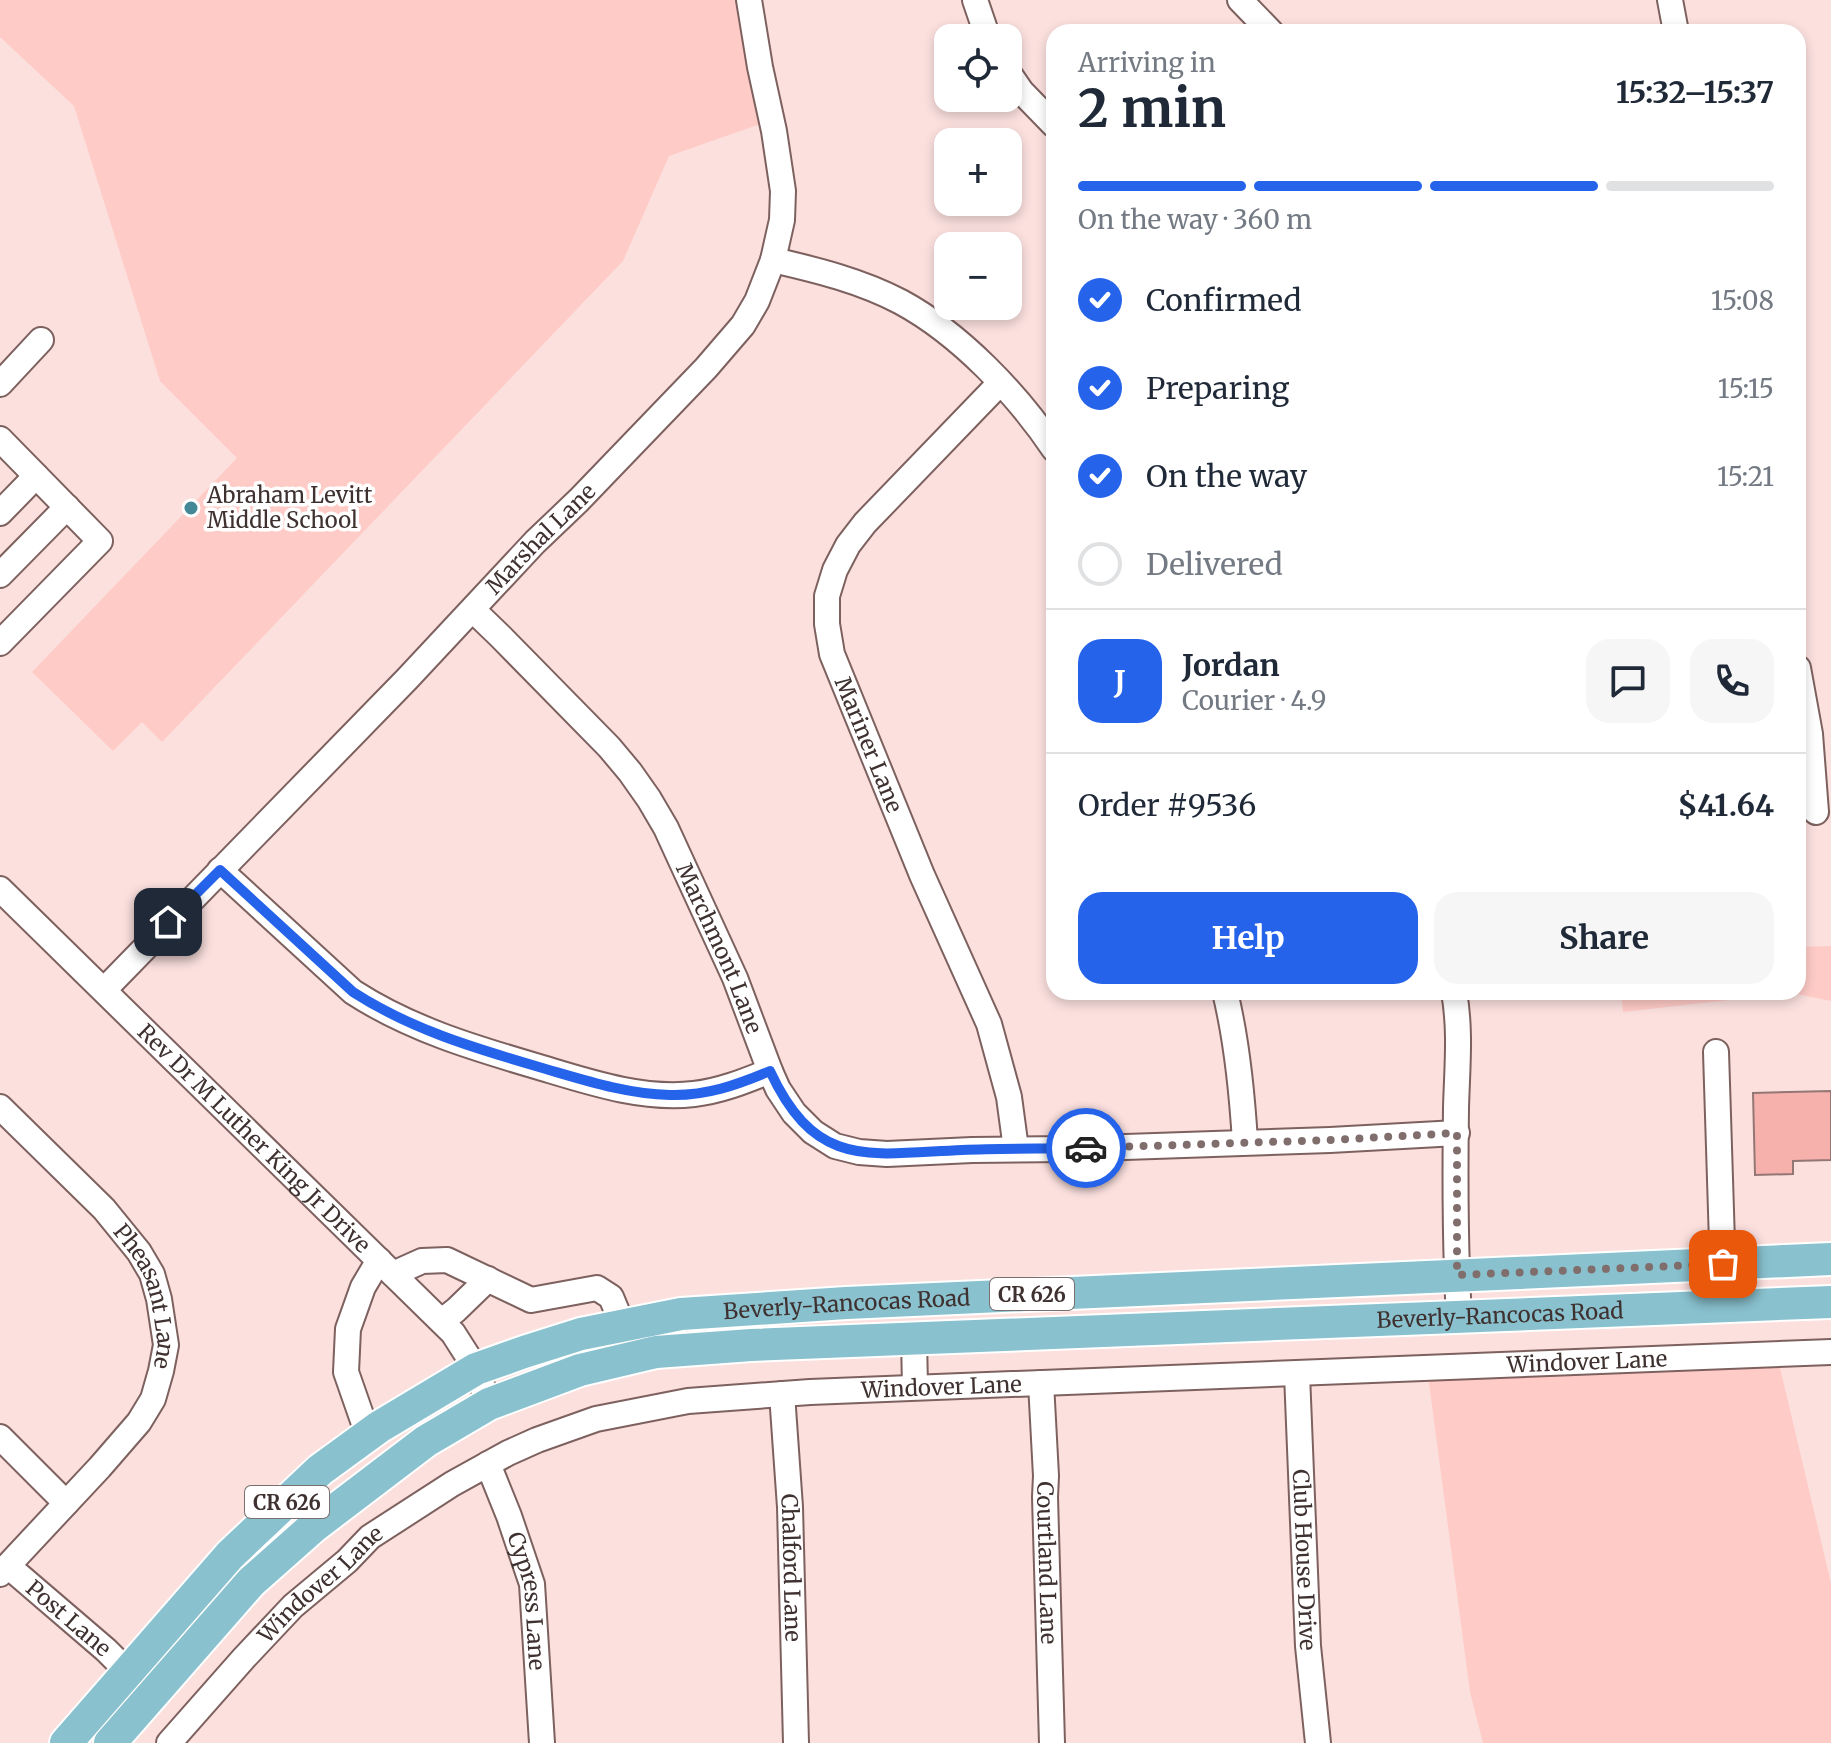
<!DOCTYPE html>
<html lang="en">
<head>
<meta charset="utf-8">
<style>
	:root { --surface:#fff; --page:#f6f6f7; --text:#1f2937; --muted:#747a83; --line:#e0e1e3; --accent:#2563eb }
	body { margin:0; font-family:Merriweather,serif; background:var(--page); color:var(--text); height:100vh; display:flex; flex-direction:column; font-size:30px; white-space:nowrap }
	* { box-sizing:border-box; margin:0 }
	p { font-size:26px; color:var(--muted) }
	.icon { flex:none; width:44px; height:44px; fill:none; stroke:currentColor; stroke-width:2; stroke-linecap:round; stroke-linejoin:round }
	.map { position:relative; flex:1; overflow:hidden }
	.panel { position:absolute; left:1046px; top:24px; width:760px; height:976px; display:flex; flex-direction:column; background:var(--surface); border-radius:24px; box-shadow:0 4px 12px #0003 }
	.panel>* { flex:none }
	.tools { position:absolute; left:934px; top:24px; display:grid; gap:16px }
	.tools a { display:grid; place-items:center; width:88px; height:88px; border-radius:16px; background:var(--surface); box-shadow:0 4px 12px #0003; font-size:40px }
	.pin { position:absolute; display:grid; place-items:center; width:68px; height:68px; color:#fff; margin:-34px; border-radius:16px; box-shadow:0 4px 12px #0006 }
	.courier { position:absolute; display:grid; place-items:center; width:80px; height:80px; margin:-40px; border:6px solid #2563eb; border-radius:50%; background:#fff; color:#222; box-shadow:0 2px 10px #0007 }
	.overview em { font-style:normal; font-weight:700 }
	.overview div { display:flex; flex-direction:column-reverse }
	.overview { display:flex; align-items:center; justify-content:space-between; height:136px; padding:0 32px }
	h1 { font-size:52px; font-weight:700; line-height:60px }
	.bar { display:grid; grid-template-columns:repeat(4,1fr); gap:12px 8px; align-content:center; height:96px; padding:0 32px }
	.bar i { height:10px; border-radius:6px; background:var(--line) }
	.bar .active { background:var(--accent) }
	.bar p { grid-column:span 4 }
	.line { display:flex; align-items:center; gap:20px; padding:0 32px; border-top:2px solid var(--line) }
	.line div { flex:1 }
	.round { display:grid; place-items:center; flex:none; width:84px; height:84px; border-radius:24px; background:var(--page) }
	ol { padding:0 32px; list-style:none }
	li { display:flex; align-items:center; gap:24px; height:88px }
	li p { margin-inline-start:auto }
	li .icon { padding:8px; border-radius:50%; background:var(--accent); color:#fff; stroke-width:4 }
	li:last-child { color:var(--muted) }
	li i { width:44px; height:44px; border:4px solid var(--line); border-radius:50% }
	.action { display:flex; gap:16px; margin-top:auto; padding:16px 32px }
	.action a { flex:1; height:92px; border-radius:24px; background:var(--accent); color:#fff; font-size:32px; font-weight:700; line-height:92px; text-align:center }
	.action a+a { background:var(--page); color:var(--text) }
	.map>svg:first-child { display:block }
	.green { fill:#ffcbc7 }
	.building { fill:#f7b1ac; stroke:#947775; stroke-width:2 }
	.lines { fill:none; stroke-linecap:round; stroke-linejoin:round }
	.minor-casing { stroke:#7d615f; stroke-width:28 }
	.major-casing { stroke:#fff; stroke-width:36 }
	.minor { stroke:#fff; stroke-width:24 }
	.major { stroke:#89c1ce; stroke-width:32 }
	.done { stroke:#806e6d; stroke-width:8; stroke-dasharray:0 14.4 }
	.route { stroke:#2563eb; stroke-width:10 }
	.poi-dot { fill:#448797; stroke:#fff; stroke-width:3 }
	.labels { text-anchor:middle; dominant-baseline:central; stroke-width:7; stroke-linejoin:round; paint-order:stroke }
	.shield { fill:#fff; stroke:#786f6e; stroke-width:2 }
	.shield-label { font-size:20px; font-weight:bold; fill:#3e3130 }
	.poi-label { font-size:22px; fill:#3e3130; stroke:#fff; text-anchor:start }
	.street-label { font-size:22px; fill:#3e3130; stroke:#fff }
</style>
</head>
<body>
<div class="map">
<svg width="1831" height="1743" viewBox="0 0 1831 1743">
	<rect width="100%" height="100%" fill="#fbe0de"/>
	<!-- green -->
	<path class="green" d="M0,0h751l18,121 -100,35 -46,105 -461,481 -20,-20 -29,29 -81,-79 205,-214 -77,-77 -86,-275 -74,-69z
		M1831,946v55l-39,-8 -169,19 -2,-20h177v-45z
		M1777,1355l54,228v160h-348l-13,-51 -43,-324z"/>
	<!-- building -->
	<path class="building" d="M1831,1091v69l-38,1v13l-38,1 -2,-82z"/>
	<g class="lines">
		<!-- minor casing -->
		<g class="minor-casing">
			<g id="minor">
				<path d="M975,0l13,38"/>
				<path d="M1240,0l31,32"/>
				<path d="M1670,0l6,32"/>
				<path d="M1008,72l13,19 33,34"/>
				<path d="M773,260c44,10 88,21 128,42 59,32 116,92 153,147"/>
				<path id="s1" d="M1000,383l-135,140 -17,22 -13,25 -8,26v28l5,30 90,221 67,149 20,73 7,52"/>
				<path d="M0,384l41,-44"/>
				<path d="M0,439l100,102 -100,102"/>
				<path d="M0,513l36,-37"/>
				<path d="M0,575l67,-68"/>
				<path id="s2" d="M473,610l27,26 109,111 21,25 19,27 17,29 69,150 35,93 8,18 16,24 19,19 22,14 24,6 28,2 85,-4 95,-1 263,-9 127,-7"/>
				<path d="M1798,668l12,66 6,78"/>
				<path d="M220,870l133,122c57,37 121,56 186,75 50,15 103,33 155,27 27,-3 51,-13 76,-23"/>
				<path id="s3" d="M0,889l453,444 23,36 13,35"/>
				<path id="s4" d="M104,990l303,-311 128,-137 44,-42 127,-132 37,-43 14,-24 16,-41 9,-40 1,-29 -9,-60 -14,-64 -11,-67"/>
				<path d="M1225,992c12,49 17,100 20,150"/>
				<path d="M1454,992c7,39 3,77 2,116 -1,70 -1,139 3,209"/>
				<path d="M1716,1052l8,254"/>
				<path id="s5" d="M0,1107l104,102 35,43 13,22 7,25 7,46 -5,26 -8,28 -14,23 -39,45 -100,107"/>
				<path d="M393,1274l29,-13 25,-1 84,40 66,-12 14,9 12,29"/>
				<path d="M442,1321l14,-11 32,-31"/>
				<path d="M914,1338l1,49"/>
				<path id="s6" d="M1297,1374l11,272 10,97"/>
				<path id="s7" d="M1041,1383l5,93 -1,21 7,246"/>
				<path id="s8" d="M782,1394l8,113 6,236"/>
				<path d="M368,1435l-22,-63 2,-43 15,-42 16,-27"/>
				<path d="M0,1437l66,66"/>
				<path id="s9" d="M488,1464l21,52 23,68 10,159"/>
				<path id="s10" d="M8,1566l98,84 34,34"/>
				<path id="s11" d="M169,1743l75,-85 49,-52 54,-45 23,-24 82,-53 56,-31 29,-13 59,-21 92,-18 122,-9 1021,-40"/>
			</g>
		</g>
		<!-- major casing -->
		<g class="major-casing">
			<g id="major">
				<path id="s12" d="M66,1743l164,-188 90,-85 59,-43 97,-58 48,-17 57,-18 100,-20 165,-11 985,-44"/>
				<path id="s13" d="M110,1743l141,-161 62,-55 113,-86 63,-37 91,-34 76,-18 95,-7 1080,-43"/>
			</g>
		</g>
		<!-- minor -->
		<use href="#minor" class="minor"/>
		<!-- major -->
		<use href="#major" class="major"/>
	</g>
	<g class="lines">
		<!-- done -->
		<path class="done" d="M1086,1148l244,-8 127,-7v142l266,-11"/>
		<!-- route -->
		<path class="route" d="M168,922l52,-52 133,122c57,37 121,56 186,75 42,12 86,27 131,28 36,1 67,-10 100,-24 46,99 99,83 192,79 41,-2 83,-1 124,-2"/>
	</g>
	<!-- markers -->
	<circle class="poi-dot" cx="191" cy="508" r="8"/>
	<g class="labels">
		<!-- shield labels -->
		<g class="shield">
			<rect x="990" y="1278" width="84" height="32" rx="6"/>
			<rect x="245" y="1486" width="84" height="32" rx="6"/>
		</g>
		<g class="shield-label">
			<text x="1032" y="1294">CR 626</text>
			<text x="287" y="1502">CR 626</text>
		</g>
		<!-- poi labels -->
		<g class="poi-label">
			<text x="207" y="495">Abraham Levitt<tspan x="207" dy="25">Middle School</tspan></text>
		</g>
		<!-- street labels -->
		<g class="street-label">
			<text stroke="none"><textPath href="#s4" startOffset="628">Marshal Lane</textPath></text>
			<text stroke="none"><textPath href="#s1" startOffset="434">Mariner Lane</textPath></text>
			<text stroke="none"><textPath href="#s2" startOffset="424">Marchmont Lane</textPath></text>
			<text stroke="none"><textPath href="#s3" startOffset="356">Rev Dr M Luther King Jr Drive</textPath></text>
			<text stroke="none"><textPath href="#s5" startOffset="246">Pheasant Lane</textPath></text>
			<text stroke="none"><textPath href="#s12" startOffset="938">Beverly-Rancocas Road</textPath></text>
			<text stroke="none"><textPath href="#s13" startOffset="1532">Beverly-Rancocas Road</textPath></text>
			<text stroke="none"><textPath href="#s11" startOffset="1538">Windover Lane</textPath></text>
			<text stroke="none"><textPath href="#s11" startOffset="892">Windover Lane</textPath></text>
			<text stroke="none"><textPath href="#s6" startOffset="186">Club House Drive</textPath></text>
			<text stroke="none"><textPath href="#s7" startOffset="180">Courtland Lane</textPath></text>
			<text stroke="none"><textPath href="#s8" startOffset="174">Chalford Lane</textPath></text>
			<text stroke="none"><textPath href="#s11" startOffset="220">Windover Lane</textPath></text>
			<text stroke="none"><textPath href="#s9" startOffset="144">Cypress Lane</textPath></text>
			<text stroke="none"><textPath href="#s10" startOffset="80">Post Lane</textPath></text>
		</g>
	</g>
</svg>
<div class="tools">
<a><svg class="icon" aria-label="locate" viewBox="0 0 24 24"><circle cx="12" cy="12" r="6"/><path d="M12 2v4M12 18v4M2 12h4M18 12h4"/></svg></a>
<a>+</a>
<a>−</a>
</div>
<div class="pin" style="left:1723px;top:1264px;background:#ea580c"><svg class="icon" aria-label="bag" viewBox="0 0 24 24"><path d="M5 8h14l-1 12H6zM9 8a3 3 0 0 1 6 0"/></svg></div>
<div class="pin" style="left:168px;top:922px;background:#1f2937"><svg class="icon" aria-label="home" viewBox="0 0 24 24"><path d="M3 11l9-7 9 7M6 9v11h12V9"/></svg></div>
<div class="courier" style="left:1086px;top:1148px"><svg class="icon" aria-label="car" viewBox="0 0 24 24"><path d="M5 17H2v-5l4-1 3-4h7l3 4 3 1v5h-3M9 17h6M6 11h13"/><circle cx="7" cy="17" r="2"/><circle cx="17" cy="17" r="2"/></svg></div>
<section class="panel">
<div class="overview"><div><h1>2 min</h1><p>Arriving in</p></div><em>15:32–15:37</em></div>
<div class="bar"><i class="active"></i><i class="active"></i><i class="active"></i><i></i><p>On the way · 360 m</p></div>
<ol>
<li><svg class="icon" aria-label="check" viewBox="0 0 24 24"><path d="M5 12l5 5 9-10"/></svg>Confirmed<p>15:08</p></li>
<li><svg class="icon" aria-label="check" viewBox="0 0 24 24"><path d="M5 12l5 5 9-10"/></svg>Preparing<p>15:15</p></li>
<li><svg class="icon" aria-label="check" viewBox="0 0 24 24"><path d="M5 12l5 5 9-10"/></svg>On the way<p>15:21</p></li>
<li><i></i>Delivered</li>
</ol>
<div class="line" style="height:144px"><b class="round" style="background:var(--accent);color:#fff">J</b><div><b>Jordan</b><p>Courier · 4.9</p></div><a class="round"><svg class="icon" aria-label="chat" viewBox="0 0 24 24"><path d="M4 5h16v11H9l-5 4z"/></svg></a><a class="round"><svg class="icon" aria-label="phone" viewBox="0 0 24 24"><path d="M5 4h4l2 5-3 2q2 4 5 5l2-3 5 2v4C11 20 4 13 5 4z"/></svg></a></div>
<div class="line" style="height:104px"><div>Order #9536</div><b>$41.64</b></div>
<div class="action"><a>Help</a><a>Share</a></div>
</section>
</div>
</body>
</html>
